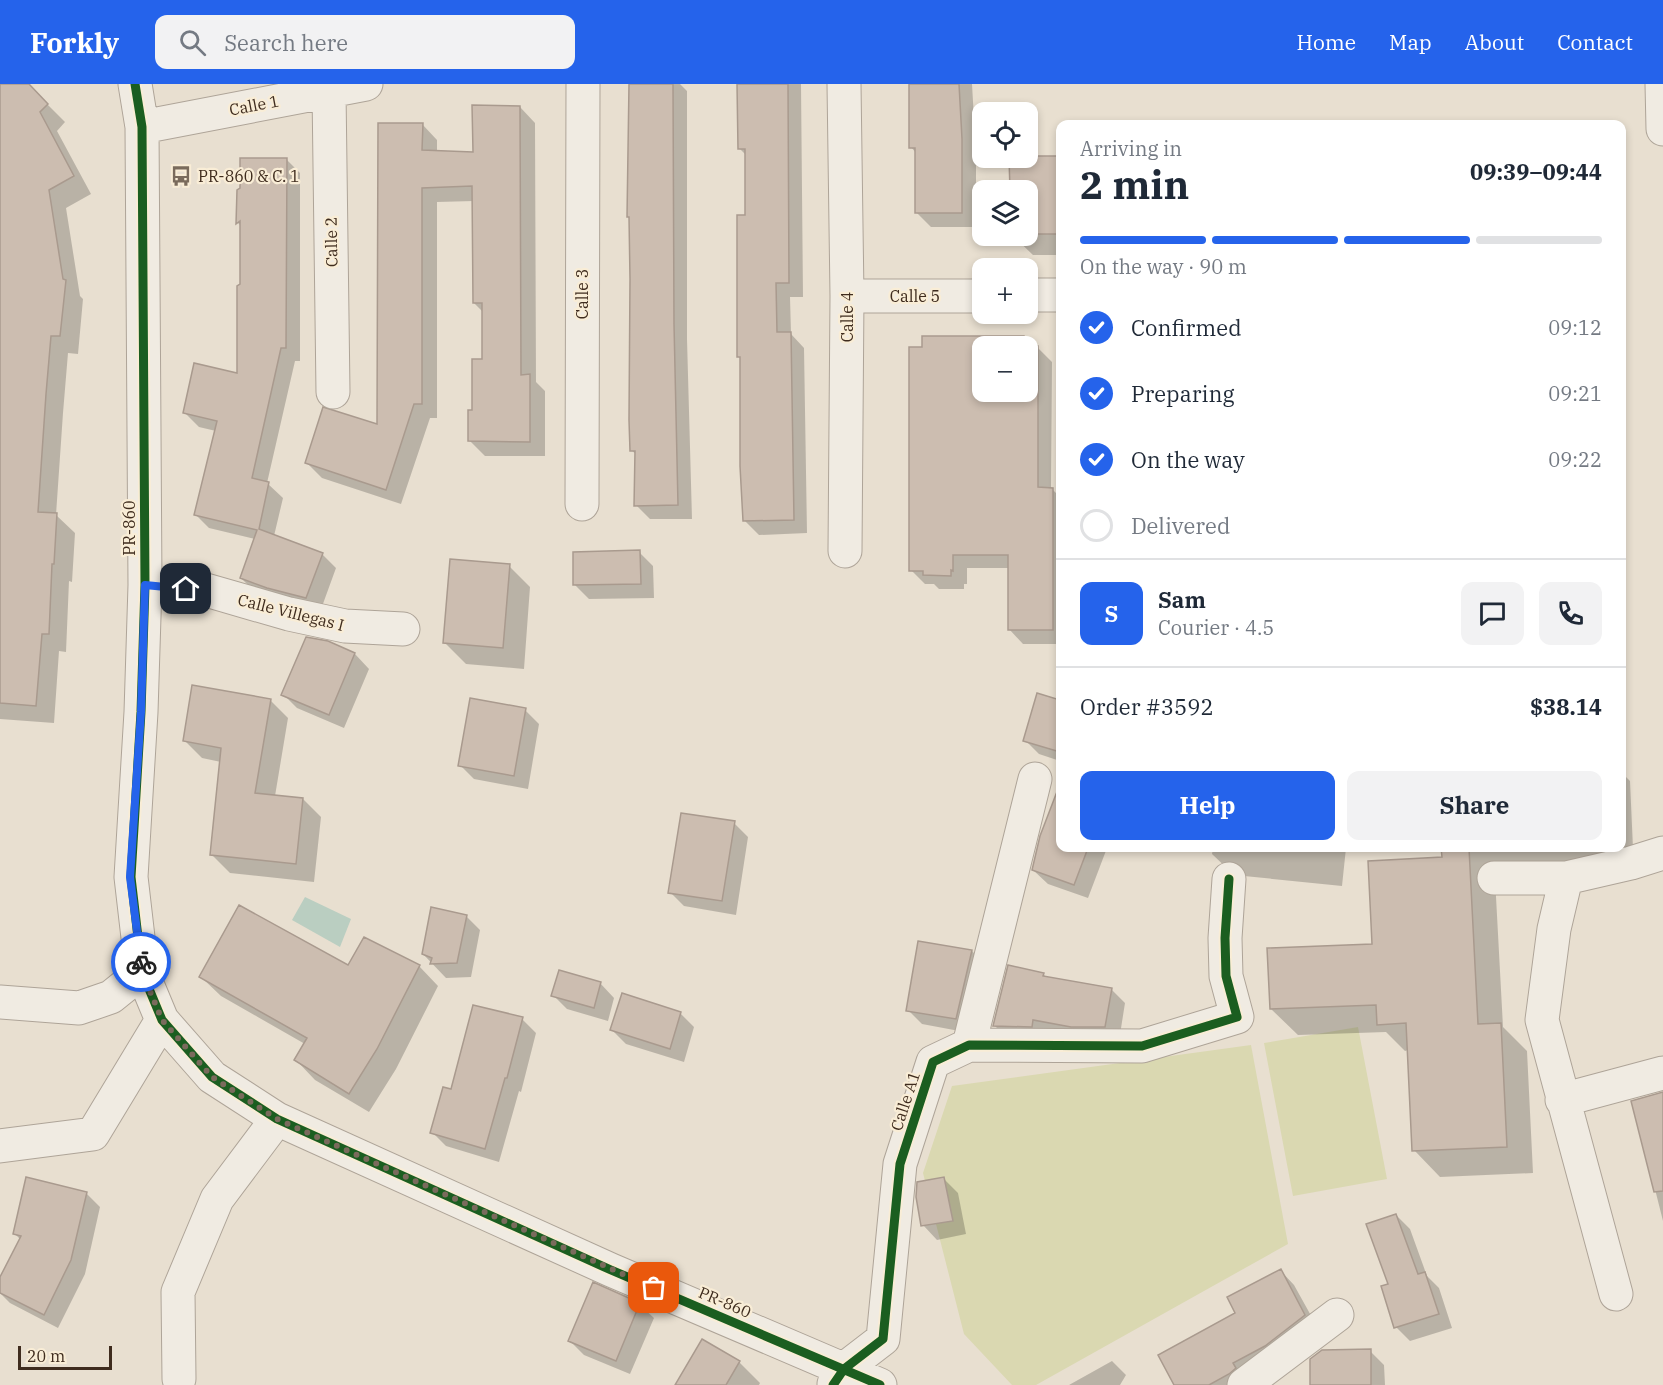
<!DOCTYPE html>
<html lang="en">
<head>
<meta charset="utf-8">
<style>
	:root { --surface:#fff; --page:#f2f2f3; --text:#1f2937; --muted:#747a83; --line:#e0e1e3; --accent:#2563eb }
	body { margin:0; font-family:"IBM Plex Serif",serif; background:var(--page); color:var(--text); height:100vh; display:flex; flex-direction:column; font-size:22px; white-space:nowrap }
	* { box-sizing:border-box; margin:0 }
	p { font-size:20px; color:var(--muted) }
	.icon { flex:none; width:33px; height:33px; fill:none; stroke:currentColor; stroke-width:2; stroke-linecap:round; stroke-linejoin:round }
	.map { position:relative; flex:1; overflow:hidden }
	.drawer { position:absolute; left:1056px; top:36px; width:570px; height:732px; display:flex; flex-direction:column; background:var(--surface); border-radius:12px; box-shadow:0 3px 9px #0003 }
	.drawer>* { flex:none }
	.fabs { position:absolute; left:972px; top:18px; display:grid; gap:12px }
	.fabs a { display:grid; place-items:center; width:66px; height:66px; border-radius:12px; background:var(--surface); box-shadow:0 3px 9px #0003; font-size:30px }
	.scale { position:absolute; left:18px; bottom:15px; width:94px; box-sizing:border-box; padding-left:6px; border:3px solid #3f2c1e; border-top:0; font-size:16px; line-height:21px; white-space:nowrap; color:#3f2c1e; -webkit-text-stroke:4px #f9edd6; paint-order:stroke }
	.pin { position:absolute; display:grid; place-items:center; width:51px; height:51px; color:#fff; margin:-26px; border-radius:12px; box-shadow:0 3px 9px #0006 }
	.courier { position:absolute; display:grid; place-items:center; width:60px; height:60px; margin:-30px; border:4px solid #2563eb; border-radius:50%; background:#fff; color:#222; box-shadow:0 2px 8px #0007 }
	.headline em { font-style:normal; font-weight:700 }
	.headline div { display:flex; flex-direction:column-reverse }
	.headline { display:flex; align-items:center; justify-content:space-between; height:102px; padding:0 24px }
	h1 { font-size:39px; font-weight:700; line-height:45px }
	.bar { display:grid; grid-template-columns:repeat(4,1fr); gap:9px 6px; align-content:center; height:72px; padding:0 24px }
	.bar i { height:8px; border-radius:4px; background:var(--line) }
	.bar .selected { background:var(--accent) }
	.bar p { grid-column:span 4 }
	.line { display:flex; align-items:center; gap:15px; padding:0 24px; border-top:2px solid var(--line) }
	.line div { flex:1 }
	.round { display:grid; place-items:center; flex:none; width:63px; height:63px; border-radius:12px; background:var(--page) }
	ol { padding:0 24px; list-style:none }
	li { display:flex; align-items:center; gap:18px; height:66px }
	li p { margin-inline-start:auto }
	li .icon { padding:6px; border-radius:50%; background:var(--accent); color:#fff; stroke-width:4 }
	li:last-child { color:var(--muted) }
	li i { width:33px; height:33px; border:3px solid var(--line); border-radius:50% }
	.button { display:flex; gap:12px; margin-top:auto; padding:12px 24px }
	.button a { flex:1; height:69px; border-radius:12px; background:var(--accent); color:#fff; font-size:24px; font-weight:700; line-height:69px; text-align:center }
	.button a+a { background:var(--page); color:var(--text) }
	header { display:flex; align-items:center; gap:36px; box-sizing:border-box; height:84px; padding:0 30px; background:var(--accent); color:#fff }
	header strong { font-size:28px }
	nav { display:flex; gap:33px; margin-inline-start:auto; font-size:21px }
	.search { width:420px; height:54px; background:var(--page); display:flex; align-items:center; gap:15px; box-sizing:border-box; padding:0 21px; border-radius:12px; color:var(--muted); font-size:22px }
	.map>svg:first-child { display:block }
	.pitch { fill:#dad8b1 }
	.water { fill:#bacec1 }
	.shadow { fill:#0003; fill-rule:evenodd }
	.building { fill:#ccbdb0; stroke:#a99a8e; stroke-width:1.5; fill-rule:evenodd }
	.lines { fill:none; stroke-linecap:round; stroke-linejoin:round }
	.minor-casing { stroke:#aea498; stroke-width:35 }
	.minor { stroke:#f0ebe2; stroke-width:33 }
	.cycleway-casing { stroke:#f9edd6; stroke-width:13 }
	.cycleway { stroke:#1b5e20; stroke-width:9 }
	.done { stroke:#7a6b5c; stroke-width:6; stroke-dasharray:0 10.8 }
	.route { stroke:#2563eb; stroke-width:8 }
	.labels { text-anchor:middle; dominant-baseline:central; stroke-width:4.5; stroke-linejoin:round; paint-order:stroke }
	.street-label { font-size:16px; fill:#3f2c1e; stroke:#f9edd6 }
	.poi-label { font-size:16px; fill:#3f2c1e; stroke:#f9edd6; text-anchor:start }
</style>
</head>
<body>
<header>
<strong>Forkly</strong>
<div class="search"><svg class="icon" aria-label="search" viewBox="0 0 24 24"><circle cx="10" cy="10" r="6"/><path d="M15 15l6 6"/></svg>Search here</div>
<nav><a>Home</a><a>Map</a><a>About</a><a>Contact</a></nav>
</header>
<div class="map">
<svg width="1663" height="1301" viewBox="0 0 1663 1301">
	<rect width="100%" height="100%" fill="#e8dfd0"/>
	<!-- pitch -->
	<path class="pitch" d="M1358,943l29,152 -94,17 -29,-153z
		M1251,961l37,199 -252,141h-24l-48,-51 -41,-161 29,-87z"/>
	<!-- water -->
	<path class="water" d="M305,813l46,22 -11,28 -48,-27z"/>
	<!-- shadow -->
	<path class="shadow" d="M0,0h27l38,38 -8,9 34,63 -25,14 14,88 3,3 -5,55 -10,-1 -5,60 -7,102 19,18 -3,49 -3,-1 -3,71 -7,-1 -5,72 -54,-4z
		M630,0h50l7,7v248l5,180h-42l-14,-14 1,-50 -6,-5 -1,-231 -1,-2z
		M738,0h63l2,213h-13l1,37 13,14 3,185 -48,2 -14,-14 1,-366 -6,-6z
		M911,0h61l4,70v73h-45l-14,-14 -1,-60 -5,-6z
		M520,23l15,16 1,259 9,9v65h-60l-15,-15 14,-81 -1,-48 -9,-9v-102l-37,1v216h-7l-29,86 -79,-26 -15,-15 71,-37 44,-302 15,16v12l38,1z
		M1060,73v98h-27l-20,-19h15v-46h-17v-32z
		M286,75l14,14v188h-5l-28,122 16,15 -9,38 48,18 14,14 -16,44 -65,-20 -14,-14 14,-39 -46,-11 -14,-14 21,-83 -17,-4 -14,-14 54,-39 3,-147 -4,-4v-32z
		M1024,254l10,10h4l14,14 -1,126 9,9v147h-37l-14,-15v-61h-42v16h-3v5h-25l-5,-5h-9l-14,-14v-222zM982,262h46v46h-46z
		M639,468l14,14 1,32 -65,1 -15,-15z
		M509,482l21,21 -6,82 -58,-5 -21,-21z
		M327,559l28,11 14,15 -25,59 -47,-20 -14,-14z
		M1038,611l22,6v60l-21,-7 -14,-14z
		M270,616l18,18 -13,78 28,3 18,18 -7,65 -84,-9 -18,-18 9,-93 -19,-4 -18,-18z
		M525,626l14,14 -11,65 -54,-10 -14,-14z
		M1622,689l8,8 4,90 -139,7 8,149 24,24 6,122 -93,4 -26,-27 -6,-100 -3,1 -19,-19 -88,3 -27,-26 103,-64 69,-87v-10h179z
		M1060,701v63h47l-19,50 -40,-14 -15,-14 9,-34z
		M734,739l14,14 -12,78 -52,-9 -14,-14z
		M1213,764h133l-4,38 -108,-11 -22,-21z
		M466,832l14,14 -9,47 -25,1 -23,-24z
		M972,867l14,15 -16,67 -48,-9 -14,-14z
		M419,882l19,20 -42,83 -27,43 -54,-32 -19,-20 9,-16 -84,-48 -20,-19 148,-10z
		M1043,890l4,4 64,11 14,14 -6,38 -110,-1 -14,-14z
		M600,899l14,15 -6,23 -41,-12 -14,-14z
		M680,929l14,14 -10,35 -58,-18 -14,-14z
		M522,935l14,14 -15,59 -2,-1 -20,71 -53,-16 -14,-14 20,-41z
		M1663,1010v127l-30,-119z
		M944,1095l14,14 8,41 -29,6 -14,-15z
		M86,1109l14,14 -15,67 -27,54 -48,-25 -10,-10v-12l21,-41 -6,-6z
		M1396,1131l14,14 17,47 12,12 13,40 -42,13 -14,-14 -6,-42z
		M1280,1186l14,15 25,45 -73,55h-70l61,-72z
		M639,1220l15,14 -24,56 -46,-19 -14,-14z
		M1370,1267l14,14 1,20h-74z
		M1112,1277l14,14 -6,10h-51z
		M739,1278l21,21 -1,2h-82z"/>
	<!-- building -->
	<path class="building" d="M0,0h29l19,20 -8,8 34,64 -25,14 14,89 3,1 -6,56h-9l-5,58 -8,118 19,1 -3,51h-2l-3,70h-7l-6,72 -36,-3z
		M629,0h44l1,240 4,181 -44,1 1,-55h-5l-1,-31 1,-141 -1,-62h-2z
		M737,0h51l1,199h-13l1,49h14l3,188 -51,1 -3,-55v-109h-3v-142h8v-66h-7z
		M909,0h50l3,55v74h-47v-65h-6z
		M472,21l48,1 1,269 9,-1v68l-62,-1v-31h4v-51h10v-56h-9l-1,-117 -50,2v216h-8l-28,86 -81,-27 18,-56 54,17 1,-301h45l-1,27 51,2z
		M1028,72h32v78h-32v-44h-18l-1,-32h19z
		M240,74h47l-1,190h-5l-29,130 17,4 -10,47 64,24 -17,45 -39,-10 -27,-10 17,-48 -63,-15 23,-94 -34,-8 11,-50 43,10v-87l3,-2v-63l-4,3 1,-34 3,-2z
		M922,252h102l1,10h13v141l15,1v142h-45v-75h-55v16l-2,-1v6l-28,-1v-4h-14v-224h13zM982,262h46v46h-46z
		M640,466l1,34 -68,1v-33z
		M450,475l60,5 -7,84 -60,-5z
		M306,553l22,4 27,12 -26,62 -48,-20z
		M192,601l79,14 -16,94 48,5 -7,66 -86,-9 11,-107 -38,-7z
		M1037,609l23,7v52l-37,-11z
		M470,614l56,10 -12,68 -56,-10z
		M1058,705h2v59h28l-14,37 -42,-15 8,-34z
		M681,729l54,8 -13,80 -54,-8z
		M1441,764h28l9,176 23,-1 6,124 -95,4 -6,-128 -29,2 -1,-20 -106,4 -3,-61 105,-4 -4,-83 74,-4z
		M239,821l109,60 16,-28 56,28 -43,84 -28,45 -55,-34 13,-22 -108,-61z
		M431,823l36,8 -10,48 -27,1 2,-6 -10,-4z
		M918,857l54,9 -16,69 -50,-8z
		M1008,881l36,8 -1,3 69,12 -7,39h-34l-38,-7 -1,7 -39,-1z
		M559,886l42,12 -7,26 -43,-12z
		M622,909l59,19 -11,37 -60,-19z
		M473,921l50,12 -16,61h-2l-20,71 -55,-16 13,-46 8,2z
		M1663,1008v99l-9,1 -23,-91z
		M26,1093l61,15 -16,68 -27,55 -44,-22v-16l21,-41 -8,-2z
		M944,1093l9,44 -32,5 -5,-29 1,-15z
		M1396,1130l22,60 7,-2 14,42 -45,14 -13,-42 7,-2 -22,-60z
		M1281,1185l24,46 -40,31 -32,17 3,5 -7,6 -20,11h-35l-16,-30 77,-42 -8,-16z
		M593,1198l47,21 -24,58 -48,-20z
		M702,1255l38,22 -14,24h-51z
		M1371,1265v36h-61v-26l12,-9z"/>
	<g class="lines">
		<!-- minor casing -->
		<g class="minor-casing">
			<path id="minor" d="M135,0l7,43 3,458 -4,127 -10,165 11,95 20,48 50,57 65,42 334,151 269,115
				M844,0l3,212 -2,255
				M1662,0l1,45
				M329,7l4,301
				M142,43l224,-43
				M1028,211h32
				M847,212h135
				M582,420l1,-420
				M145,501l61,5 83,24 56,12 58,3
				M1494,794h72l65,-15 32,-10
				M1566,794l-12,51 -12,91 74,274
				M0,918l79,6 32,-11 31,-25
				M969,961l66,-266
				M1562,1016l101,-27
				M0,1062l93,-12 69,-114
				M179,1295l-1,-87 39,-93 60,-80
				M834,1300l10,-15 39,-30 17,-175 33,-102 36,-17 173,1 95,-29 -11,-41 -1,-38 4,-59
				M1244,1301l93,-70"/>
		</g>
		<!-- minor -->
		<use href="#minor" class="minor"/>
		<!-- cycleway casing -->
		<g class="cycleway-casing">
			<path id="cycleway" d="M135,0l7,43 3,458 -4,127 -10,165 11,95 20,48 50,57 65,42 334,151 269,115
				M833,1301l11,-16 39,-30 17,-175 33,-102 36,-17 173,1 95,-29 -11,-41 -1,-38 4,-59"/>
		</g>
		<!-- cycleway -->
		<use href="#cycleway" class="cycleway"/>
	</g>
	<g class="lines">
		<!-- done -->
		<path class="done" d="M141,878l1,10 20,48 50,57 65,42 377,169"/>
		<!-- route -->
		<path class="route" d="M141,878l-11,-85 11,-165 4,-127 41,4"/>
	</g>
	<!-- icons -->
	<defs>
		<g id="bus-bare" transform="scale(1.62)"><path d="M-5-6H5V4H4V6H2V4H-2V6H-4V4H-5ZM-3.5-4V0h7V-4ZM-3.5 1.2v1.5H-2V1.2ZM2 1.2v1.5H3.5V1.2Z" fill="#7a6b5c" stroke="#f9edd6" stroke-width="2.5" paint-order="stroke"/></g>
	</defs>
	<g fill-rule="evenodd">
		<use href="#bus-bare" x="181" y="92"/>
	</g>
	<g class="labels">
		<!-- street labels -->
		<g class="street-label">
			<text transform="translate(254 21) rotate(-11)">Calle 1</text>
			<text transform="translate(331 158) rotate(-91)">Calle 2</text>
			<text transform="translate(582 210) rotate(-90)">Calle 3</text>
			<text x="915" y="212">Calle 5</text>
			<text transform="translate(847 233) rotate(-90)">Calle 4</text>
			<text transform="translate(129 444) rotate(-90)">PR-860</text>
			<text transform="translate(291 528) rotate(14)">Calle Villegas I</text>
			<text transform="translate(905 1017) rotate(-72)">Calle A1</text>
			<text transform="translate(725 1218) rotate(23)">PR-860</text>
		</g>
		<!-- poi labels -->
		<g class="poi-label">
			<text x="198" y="92">PR-860 &amp; C. 1</text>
		</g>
	</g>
</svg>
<div class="fabs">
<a><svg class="icon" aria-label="locate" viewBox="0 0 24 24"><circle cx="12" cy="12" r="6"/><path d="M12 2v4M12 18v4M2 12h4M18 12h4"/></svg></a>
<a><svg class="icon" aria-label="layers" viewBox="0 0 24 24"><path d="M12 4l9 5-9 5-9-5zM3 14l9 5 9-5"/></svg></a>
<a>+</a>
<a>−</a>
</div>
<div class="scale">20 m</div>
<div class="pin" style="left:654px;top:1204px;background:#ea580c"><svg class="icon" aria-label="bag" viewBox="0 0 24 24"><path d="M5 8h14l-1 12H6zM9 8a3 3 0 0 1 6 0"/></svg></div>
<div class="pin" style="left:186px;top:505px;background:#1f2937"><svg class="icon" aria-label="home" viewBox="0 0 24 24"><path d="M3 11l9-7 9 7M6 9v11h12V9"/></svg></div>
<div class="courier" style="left:141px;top:878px"><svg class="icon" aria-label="bike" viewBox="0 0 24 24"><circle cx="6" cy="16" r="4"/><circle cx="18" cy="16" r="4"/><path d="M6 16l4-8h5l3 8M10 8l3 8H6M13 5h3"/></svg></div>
<section class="drawer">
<div class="headline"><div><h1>2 min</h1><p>Arriving in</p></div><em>09:39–09:44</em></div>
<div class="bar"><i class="selected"></i><i class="selected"></i><i class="selected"></i><i></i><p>On the way · 90 m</p></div>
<ol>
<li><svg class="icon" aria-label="check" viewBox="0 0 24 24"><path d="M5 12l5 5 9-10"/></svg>Confirmed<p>09:12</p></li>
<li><svg class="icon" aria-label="check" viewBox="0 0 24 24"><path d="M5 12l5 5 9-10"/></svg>Preparing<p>09:21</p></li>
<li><svg class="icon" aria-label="check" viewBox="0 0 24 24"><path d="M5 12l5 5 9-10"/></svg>On the way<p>09:22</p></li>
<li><i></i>Delivered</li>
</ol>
<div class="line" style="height:108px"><b class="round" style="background:var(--accent);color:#fff">S</b><div><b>Sam</b><p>Courier · 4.5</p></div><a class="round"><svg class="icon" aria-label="chat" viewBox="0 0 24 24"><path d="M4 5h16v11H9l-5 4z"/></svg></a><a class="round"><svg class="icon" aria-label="phone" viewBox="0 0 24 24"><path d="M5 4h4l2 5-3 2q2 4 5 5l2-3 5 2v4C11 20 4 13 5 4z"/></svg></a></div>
<div class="line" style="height:78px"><div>Order #3592</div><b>$38.14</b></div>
<div class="button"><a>Help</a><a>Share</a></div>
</section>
</div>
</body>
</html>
